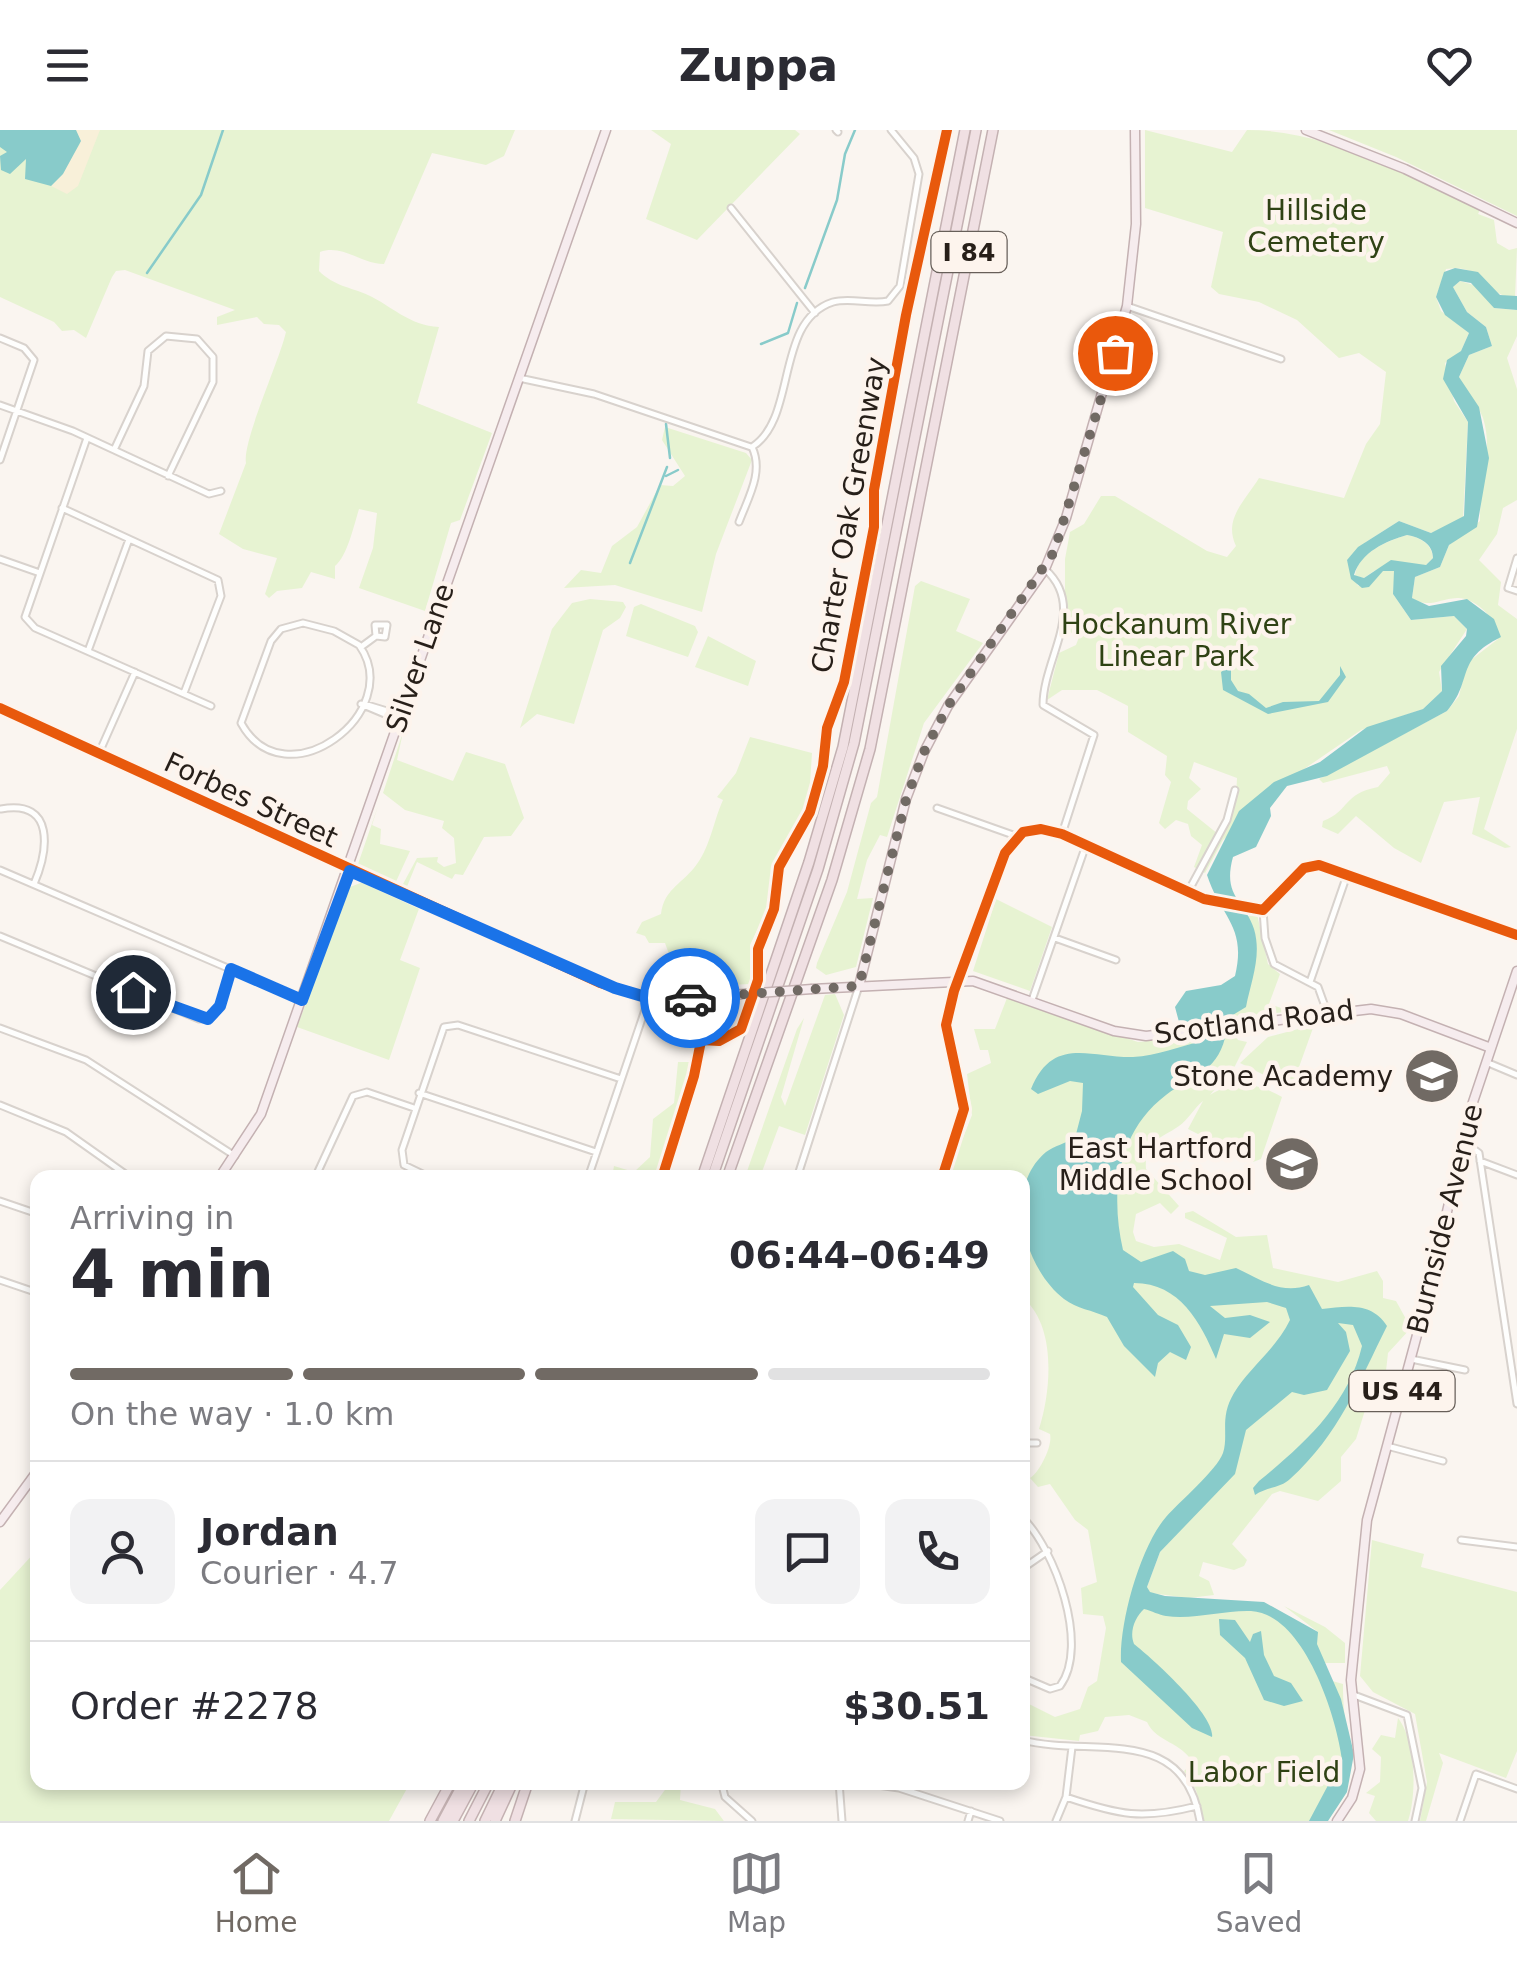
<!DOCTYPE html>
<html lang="en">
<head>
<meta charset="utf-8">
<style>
	:root { --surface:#fff; --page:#f2f2f3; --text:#2b2b33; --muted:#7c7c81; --line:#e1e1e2; --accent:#716a64 }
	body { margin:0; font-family:"DejaVu Sans",sans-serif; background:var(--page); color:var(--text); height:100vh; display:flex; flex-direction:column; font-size:38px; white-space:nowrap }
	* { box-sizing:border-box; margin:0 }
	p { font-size:32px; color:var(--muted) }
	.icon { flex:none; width:55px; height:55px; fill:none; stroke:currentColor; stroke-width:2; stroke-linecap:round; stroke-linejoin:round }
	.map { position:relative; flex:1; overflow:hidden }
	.details { position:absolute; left:30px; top:1040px; width:1000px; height:620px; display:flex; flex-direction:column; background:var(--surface); border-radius:20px; box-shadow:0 5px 15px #0003 }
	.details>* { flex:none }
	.pin { position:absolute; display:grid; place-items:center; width:85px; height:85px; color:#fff; margin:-42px; border:5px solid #fff; border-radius:50%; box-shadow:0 2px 10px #0007 }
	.courier { position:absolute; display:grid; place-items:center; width:100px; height:100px; margin:-50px; border:8px solid #1a73e8; border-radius:50%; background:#fff; color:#222; box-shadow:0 2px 12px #0007 }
	.overview em { font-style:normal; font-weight:800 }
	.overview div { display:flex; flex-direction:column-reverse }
	.overview { display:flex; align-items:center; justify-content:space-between; height:170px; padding:0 40px }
	h1 { font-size:65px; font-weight:800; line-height:75px }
	.bar { display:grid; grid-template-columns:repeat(4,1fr); gap:15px 10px; align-content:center; height:120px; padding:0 40px }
	.bar i { height:12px; border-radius:8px; background:var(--line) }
	.bar .active { background:var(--accent) }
	.bar p { grid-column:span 4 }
	.line { display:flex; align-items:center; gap:25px; padding:0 40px; border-top:2px solid var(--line) }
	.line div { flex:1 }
	.round { display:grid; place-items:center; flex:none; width:105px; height:105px; border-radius:20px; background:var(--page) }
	header { display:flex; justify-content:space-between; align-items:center; height:130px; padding:0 40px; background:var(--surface); font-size:45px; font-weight:800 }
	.dock { display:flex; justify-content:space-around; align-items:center; height:140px; border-top:2px solid var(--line); background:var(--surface); font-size:28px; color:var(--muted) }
	.dock a { display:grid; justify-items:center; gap:5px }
	.dock .active { color:var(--accent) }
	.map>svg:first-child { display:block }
	.green { fill:#e7f3d2; fill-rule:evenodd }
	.sand { fill:#f8f0d9 }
	.water { fill:#88cbca; fill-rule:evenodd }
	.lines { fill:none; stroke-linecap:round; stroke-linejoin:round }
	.stream { stroke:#88cbca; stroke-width:2.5 }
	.minor-casing { stroke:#d8d2cd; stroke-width:9 }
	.major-casing { stroke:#c4b1b2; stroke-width:11 }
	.highway-casing { stroke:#c4b1b2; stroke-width:12 }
	.minor { stroke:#fefefd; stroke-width:5 }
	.major { stroke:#f6ecee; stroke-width:8 }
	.highway { stroke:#f0e0e3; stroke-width:9 }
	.major-bridge-casing { stroke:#c4b1b2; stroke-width:11; stroke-linecap:butt }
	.major-bridge { stroke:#f6ecee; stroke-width:8 }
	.cycleway-casing { stroke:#fdf4ed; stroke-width:16 }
	.cycleway { stroke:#e8590c; stroke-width:10 }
	.done { stroke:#716a64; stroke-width:10; stroke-dasharray:0 18 }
	.route { stroke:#1a73e8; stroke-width:12 }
	.labels { text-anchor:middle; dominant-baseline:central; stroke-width:9; stroke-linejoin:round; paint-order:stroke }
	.shield { fill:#fdf4ed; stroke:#675f59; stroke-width:2.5 }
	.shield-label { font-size:25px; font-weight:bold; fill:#271f19 }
	.park-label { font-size:28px; fill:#2f4214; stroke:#fdf4ed }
	.street-label { font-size:28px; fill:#271f19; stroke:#fdf4ed }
	.poi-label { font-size:28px; fill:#271f19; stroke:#fdf4ed; text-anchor:end }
</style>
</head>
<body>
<header><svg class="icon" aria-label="menu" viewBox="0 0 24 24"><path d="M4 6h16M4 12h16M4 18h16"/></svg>Zuppa<svg class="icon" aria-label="heart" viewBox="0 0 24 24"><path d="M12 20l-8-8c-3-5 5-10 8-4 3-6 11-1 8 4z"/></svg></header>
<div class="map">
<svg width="1517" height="1691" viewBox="0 0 1517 1691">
	<rect width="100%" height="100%" fill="#faf5f0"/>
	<!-- green -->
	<path class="green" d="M0,0h515l-11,26 -18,9 -54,-12 -48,111c-23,0 -41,-20 -64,-12l-1,19c15,15 31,16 49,24 22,10 42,31 71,32l-22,76 75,30 -32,87 -9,3 -26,88 -66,-23 14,-40 4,-35 -18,-4c-5,16 -12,48 -24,57v13l-24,-7 -9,16 -25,3 -8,7 -4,-4 12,-36 -34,-9 -24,-15 27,-71c-4,-21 33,-101 40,-131l-7,-7 -15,-1 -7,-7 -40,8v-8l18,-7 -110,-40 -9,1 -4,6 -26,61 -12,-8 -12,1 -8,-9 -54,-25z
		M651,0h144l5,4 -103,106 -51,-21 25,-75z
		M1145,0l87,22 15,-22c81,0 161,45 233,80l-2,4 16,6 3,23 12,7 8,-2 -2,50c-32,-2 -29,-35 -69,-29l-10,28 5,14 28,22 -8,18 -16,12 9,38 14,21 -5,97 -32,14 -32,-12 -33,21 -19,18 11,26 24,-15h13l-2,23 18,26 43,-4 13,13 -28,43 3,19 -19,18 -62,21 -70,48 -68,62 -18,33 -11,-6 8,-22 -11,-9 -3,-12 -12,-4 -11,9 -6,-6 12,-41 -6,-7 2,-19 -39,-24v-26l-31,-16h-35l-15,10 12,-47 17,-8 3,-8 -14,-8v-70l5,-27 14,-8 17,-28h14l92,55 20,6 9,-11c-13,-27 9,-45 23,-68l85,20 22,-54 14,-20 6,-52 -27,-19 -20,5 -42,-38 -38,-18 -40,-8 -8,-7 12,-55 -78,-24zM1194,632l43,16 -1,21 -18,35 -31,-25 1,-8 13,-12 -12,-11z
		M1329,0h188v86l-121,-59z
		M1460,151l17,5 17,22 23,2v26l-10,22 10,31v111l-14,8 -6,26 -18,26 22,22 -3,23 19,14v110l-33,100 27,18 -6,1 -33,-14 8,-37 -36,5 -23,61 -27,-15 -38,-32 -18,18 -16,-7 1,-6c28,-11 19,-27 55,-34l12,-14 -3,-7 -64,17 -4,-4 128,-68 12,-15 8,-33 31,-24c2,-17 -22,-42 -41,-41 -19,1 -28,11 -45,0l3,-21 25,-10 9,-22 31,-24c-1,-35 14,-68 3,-103 -6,-16 -18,-26 -24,-41l10,-22 23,-9 -6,-19 -19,-15 -14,-25z
		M665,297l81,26 6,7 -36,94 -14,58 -87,-27 -51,3 17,-18 20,3 11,-27 25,-19 23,-42 13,1 12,-10 -23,-36z
		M1407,405c13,2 25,9 26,23l-7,7c-28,5 -35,-8 -62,13l-9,-2c2,-23 32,-35 52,-41z
		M921,451l49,18 -14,32 27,12 -59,80 -37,114 -7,-2 -13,25 -10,39 16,-1 -17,69 -30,8 -10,-7 1,-5 30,-71 24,-89 6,-6 38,-211z
		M590,469l33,3 3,5 -6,11 -17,12 -29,94 -37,-10 -17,14 32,-99 20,-26z
		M641,474l54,22 3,6 -10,25 -62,-21 8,-29z
		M708,506l48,25 -8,25 -53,-19z
		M403,602l-6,28 56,21 13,-29 39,12 19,54 -13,18 -27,1 -21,38 -8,-1 -3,5 -35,-17 -11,27 -3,-5 14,-26 21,-1 -1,5 7,5 12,-4 -2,-25 -12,-10 2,-7 -39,-11 -22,-17z
		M750,607l62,16 -3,46 -32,57 -6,45 -21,44 5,34 -4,5 -67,3 -5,-6 -16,1 6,-28 -4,-11h-16l-4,-7 -9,-3 6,-11 19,-8c3,-24 19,-29 33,-46 16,-19 19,-46 29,-68l-6,-3 19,-24z
		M378,676l-6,19 9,4 -1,15 30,7 -16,35 -36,-22z
		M363,752l57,24 -20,54 20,8 -31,92 -92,-33 53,-140z
		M996,769l56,28 -22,64 -57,-20z
		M1257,784l11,50 12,10 -11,30 21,7 -78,12 36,-56 -11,-48z
		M835,864l9,21 -39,120 -26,-9 -19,51h-15l52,-148 7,-11 -23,79 4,9 40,-111z
		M1007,868l131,44 96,-9 4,7 9,2 -12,24 -25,29c24,-16 48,-12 72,2l-21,62 -8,3 -65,-33 15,-28c-9,7 -15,19 -24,25 -20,14 -35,14 -33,43l33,37 -8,8 -11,-11 -24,11 -3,18 3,9 18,6 25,-3 41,16 7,-22 -42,-20v-5l8,-2 43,26 31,-2 6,33 65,14 39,-11 6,10v17l13,3 15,27 -23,25 -2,18 -15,20 -15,48 -15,18v24l-23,20 -38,-10 -8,3 -40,50 15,16 -3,6 -10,4 -31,-8 -4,14 10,5 5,14 -25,3 -39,-5 -3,-6 13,-35 56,-61 -54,46 -19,60 108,9 67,26 -34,-26 41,21 20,16v20h-26l6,16 18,5c-1,53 20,89 -16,137h-123l-8,-31 -12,-19 9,-8c-11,-21 -37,-21 -46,-41l-18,-7 -24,2 -7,14 -18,4 -1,6 -56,-6v-34l32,16 25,-8 8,-22 9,-6 9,-53 -3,-12 -20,-2 -2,-26 16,-6 -9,-52 -13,-10 -25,-36 -12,3 -8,-9c9,-5 23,-32 20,-44l-11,-5c12,-37 18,-103 -16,-131l-1,-120h-75l25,-63 -5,-41 24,-11 -3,-13h-8l-6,-21h21z
		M1302,898h11l-19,53 -8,5 -46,-23 28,-26z
		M678,932h11c7,28 -20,88 -31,115h-46l2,-11 20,6 16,-15 3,-38 21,-16z
		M1372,1410l52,14 -3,13 96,25v159l-11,27 -67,-25 4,10 -17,58h-6l7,-39 -12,-68 -42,-22 -13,-16z
		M37,1420l1,232 372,1 -21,38h-389v-231z
		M1398,1588c18,23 19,76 10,103h-32l-7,-8 6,-17 -9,-3 14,-11 1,-25 -9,-8 9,-14 14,3z
		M681,1652l-1,18 35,9 9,12 -113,-2 4,-17h41l14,-19z"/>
	<!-- sand -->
	<path class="sand" d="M76,0h24l-22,56 -11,8 -16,-8 29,-42z"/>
	<!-- water -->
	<path class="water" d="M0,0h76l5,11 -18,33 -12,12 -26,-7 1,-20 -16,15 -9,-4 -1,-14 7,-4 -7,-5z
		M1455,138l23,4 22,23 17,1v14l-23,-2 -23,-25 -11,-2 -7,6 14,25 19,15 6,19 -23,9 -10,22 20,30 10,51 -12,69 -28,18 -9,22 -25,10 -3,21 17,8 38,-7 27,20 7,18c-47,23 -27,43 -54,74l-120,65 -40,10 -17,22 1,8 -15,31 -23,10c-11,40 12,43 21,72 8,27 -3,52 -8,78l-28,17 7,14c-9,35 -34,38 -59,57 -49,37 -56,99 -43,155l18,12 32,-11 12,8 4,12 16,4 31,-7c24,11 44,27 73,17l13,24c25,-3 50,-7 65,17 -28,56 -48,109 -97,153 -9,9 -24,8 -35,16l-2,-7 6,-7c45,-37 89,-76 103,-135l-9,-21 -15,-2 8,9 4,19 -23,39 -23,5 -12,-3 -46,38 -11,44 -75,78 -13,35 3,5 15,4 99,6 54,30 -1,12 24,55 13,55 -7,38 -19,29h-19l33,-62c-6,-44 -38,-145 -91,-148 -28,-1 -57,9 -85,5 -7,-1 -14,-5 -22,-7 -9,8 -15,23 -10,35 19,15 82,72 78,93l-20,-9 -71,-66c-2,-39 19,-115 45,-145 13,-15 51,-47 57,-64 6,-19 -4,-35 11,-60 16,-26 42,-44 56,-73l-4,-12 -19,-6 -57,4 15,12 25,-3 20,7 -20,16 -26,-4 -8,25c-15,-36 -36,-76 -82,-76l-1,4 25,28 20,10 13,22 -5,13 -16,-8 -12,11 -3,14 -31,-31 -17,-29c-15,-7 -30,-8 -43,-18 -40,-31 -62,-110 -18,-147 8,-6 20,-9 29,-14l7,-27 1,-28 -13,-2 -32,13 -7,-5c22,-54 60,-31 102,-32 24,-1 47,-11 70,-16l3,-16 -27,-3 -4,-15 11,-16 35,-6 14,-9c12,-50 -14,-58 -28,-101l32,-64 35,-29 46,-20 47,-35 56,-18 19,-18 -1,-25 25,-30 1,-7 -13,-13 -43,4 -18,-26 1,-23h-11l-14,16 -7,1 -11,-9 -4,-19 11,-13 41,-26 32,12 33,-17 4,-94 -25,-43 4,-19 14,-9 8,-18 -24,-18 -9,-18 8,-25zM1407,405c13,2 26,9 26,23l-7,7 -35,-5 -27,18 -10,-3c7,-23 32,-34 53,-40z
		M1231,535v15l7,11 11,3 17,14 17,-6 36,-1 21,-26v-9l6,11 -18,25 -60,12 -45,-24 -2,-18z
		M1219,1489l16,1 15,22 3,-8 8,-3 3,24 10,21 17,7 12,18 -19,5 -20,-6 -19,-42 -25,-23z"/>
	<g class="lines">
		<!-- stream -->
		<path class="stream" d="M147,143l54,-78 22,-65
			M805,158l32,-88 8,-46 10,-24
			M761,214l27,-11 9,-30
			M666,294l4,34
			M666,346l12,-6
			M630,433l37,-96"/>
		<!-- minor casing -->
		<g class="minor-casing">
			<path id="minor" d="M836,0l2,2
				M731,78l84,105
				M1127,176l154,53
				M0,208l24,10 10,12 -34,100
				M519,248l75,16 157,53
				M0,275l73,26 136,63 12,-3
				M87,308l-62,179 10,11 176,78
				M752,317c46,-29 22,-126 81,-145 18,-5 37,3 55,-1l12,-15 19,-112 -5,-16 -23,-28
				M114,320l30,-64 4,-35 18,-15 31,3 16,18v25l-45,94
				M62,378l156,72 3,16 -37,97
				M739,392c9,-24 25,-50 13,-75
				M1517,428l-9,30 9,3
				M0,429l37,13
				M1045,439c43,39 -2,89 -2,136l51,30 -32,99
				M303,493l31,8 25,14c48,67 -74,158 -118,78l30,-82 10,-12z
				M361,517l15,-11 9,1 2,-12h-12l1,11
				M88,521l40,-109
				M361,574l38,16
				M364,574l36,11
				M99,623l36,-81
				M937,678l79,28
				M1,679c55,-10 47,42 33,75
				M0,740l302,130
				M1189,760l38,-70 8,-30
				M1263,780l2,28 9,26 44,23 9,25
				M0,806l199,83h9l12,-13 11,-37
				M1055,808l61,22
				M1310,852l38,-110
				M1032,870l54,-155
				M0,898l86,32 149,96
				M1486,932l31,13
				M419,963l177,59
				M0,975l66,27 65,46
				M1463,1011l16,12 38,251
				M1480,1031l37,14
				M315,1048l38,-82 14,-4 47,16
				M431,1048l-27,-13 -2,-15 42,-123 14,-2 163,54
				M588,1048l61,-180
				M797,1048l61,-189
				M942,1048l22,-69 -18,-84 8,-34 51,-138 18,-21 18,-3 21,5 142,65 59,11 41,-42 15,-3 198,70
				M0,1071l38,13
				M0,1150l38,13
				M1411,1229l54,11
				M1022,1313h15
				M1387,1316l56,15
				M1022,1387c33,32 68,129 38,169l-10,3 -28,-12
				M1461,1410l56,7
				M1022,1439l26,-18
				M1354,1565l53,20 15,73 -7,33
				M1022,1610c70,18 162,-18 178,81
				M717,1652h52
				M839,1652l3,39
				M856,1652l43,6 101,33
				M722,1655l3,12 27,24
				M1066,1667c53,18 76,23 131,9
				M575,1691l10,-39
				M968,1691l3,-10
				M1056,1691l10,-24 6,-50
				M1460,1691l16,-47 41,15"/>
		</g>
		<!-- major casing -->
		<g class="major-casing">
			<path id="major" d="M1306,0l99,39 112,54
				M0,578l615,280 48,11 82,-5
				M859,856l47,-187 18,-47 24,-46 97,-137 21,-51 61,-212 9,-82 -1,-94
				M812,859l161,-8 141,50 32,5 225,-27 30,5 90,34
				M219,1048l42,-64 345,-984
				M0,1392l38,-52
				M1337,1691l15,-23 8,-29 -9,-89 16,-160 60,-222 44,-190 46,-137"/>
		</g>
		<!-- highway casing -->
		<g class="highway-casing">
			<path id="highway" d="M702,1048l107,-316 34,-115 122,-617
				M712,1048l106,-309 36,-126 122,-613
				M727,1048l105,-298 38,-131 123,-619
				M430,1691l21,-39
				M443,1691l21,-39
				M453,1691l21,-39
				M469,1691l20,-39
				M485,1691l19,-39
				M495,1691l18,-39
				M515,1691l13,-39"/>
		</g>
		<!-- minor -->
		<use href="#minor" class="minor"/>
		<!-- major -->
		<use href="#major" class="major"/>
		<!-- highway -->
		<use href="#highway" class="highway"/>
		<!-- major-bridge casing -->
		<g class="major-bridge-casing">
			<path id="major-bridge" d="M745,864l67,-5"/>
		</g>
		<!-- major-bridge -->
		<use href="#major-bridge" class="major-bridge"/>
		<!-- cycleway casing -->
		<g class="cycleway-casing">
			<path id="cycleway" d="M0,578l600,275 49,15 61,-2 -16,80 -32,102
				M702,910l17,1 22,-12 17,-49v-31l16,-40 5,-42 31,-55 13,-46 4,-38 17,-46 30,-155v-37l32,-175 41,-185
				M942,1048l22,-69 -18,-84 8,-34 51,-138 18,-21 18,-3 21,5 142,65 59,11 41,-42 15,-3 198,70"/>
		</g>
		<!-- cycleway -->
		<use href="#cycleway" class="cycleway"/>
	</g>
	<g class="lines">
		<!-- done -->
		<path class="done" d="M690,868l169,-12 47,-186 18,-48 24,-46 106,-154 61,-199"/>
		<!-- route -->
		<path class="route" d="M133,862l75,27 12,-13 11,-37 71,31 48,-129 265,117 34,10h41"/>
	</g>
	<!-- icons -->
	<defs>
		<g id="university-disc" transform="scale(2.875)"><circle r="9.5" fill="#716a64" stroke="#fdf4ed"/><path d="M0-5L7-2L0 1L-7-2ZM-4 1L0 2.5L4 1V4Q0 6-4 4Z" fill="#fff"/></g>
		<g id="school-disc" transform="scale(2.875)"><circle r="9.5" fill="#716a64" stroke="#fdf4ed"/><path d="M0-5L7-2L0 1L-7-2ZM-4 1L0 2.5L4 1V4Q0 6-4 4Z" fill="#fff"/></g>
	</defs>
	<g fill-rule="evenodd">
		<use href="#university-disc" x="1432" y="946"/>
		<use href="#school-disc" x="1292" y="1034"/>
	</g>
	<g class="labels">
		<!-- shield labels -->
		<g class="shield">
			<rect x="931.5" y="102" width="75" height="40" rx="8"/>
			<rect x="1349.5" y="1241" width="105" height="40" rx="8"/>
		</g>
		<g class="shield-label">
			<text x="969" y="122">I 84</text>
			<text x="1402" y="1261">US 44</text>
		</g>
		<!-- park labels -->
		<g class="park-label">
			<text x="1316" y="80">Hillside<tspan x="1316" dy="32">Cemetery</tspan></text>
			<text x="1176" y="494">Hockanum River<tspan x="1176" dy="32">Linear Park</tspan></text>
			<text x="1264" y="1642">Labor Field</text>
		</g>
		<!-- street labels -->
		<g class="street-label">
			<text transform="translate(849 385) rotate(-80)">Charter Oak Greenway</text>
			<text transform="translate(420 528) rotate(-71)">Silver Lane</text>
			<text transform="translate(251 670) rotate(25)">Forbes Street</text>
			<text transform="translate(1254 892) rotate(-7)">Scotland Road</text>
			<text transform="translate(1445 1089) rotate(-76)">Burnside Avenue</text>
		</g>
		<!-- poi labels -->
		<g class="poi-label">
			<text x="1393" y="946">Stone Academy</text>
			<text x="1253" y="1018">East Hartford<tspan x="1253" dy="32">Middle School</tspan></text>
		</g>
	</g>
</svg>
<div class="pin" style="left:1115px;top:223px;background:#ea580c"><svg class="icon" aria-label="bag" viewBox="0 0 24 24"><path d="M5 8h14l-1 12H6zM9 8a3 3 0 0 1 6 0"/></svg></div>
<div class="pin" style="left:133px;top:862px;background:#1f2937"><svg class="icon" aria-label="home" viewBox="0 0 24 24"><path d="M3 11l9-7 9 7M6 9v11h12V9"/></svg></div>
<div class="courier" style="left:690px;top:868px"><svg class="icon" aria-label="car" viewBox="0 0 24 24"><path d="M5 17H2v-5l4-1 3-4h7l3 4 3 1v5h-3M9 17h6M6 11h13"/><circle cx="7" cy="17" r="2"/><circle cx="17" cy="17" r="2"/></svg></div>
<section class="details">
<div class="overview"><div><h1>4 min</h1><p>Arriving in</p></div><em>06:44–06:49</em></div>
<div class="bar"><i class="active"></i><i class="active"></i><i class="active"></i><i></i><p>On the way · 1.0 km</p></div>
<div class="line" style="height:180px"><a class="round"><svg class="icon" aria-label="person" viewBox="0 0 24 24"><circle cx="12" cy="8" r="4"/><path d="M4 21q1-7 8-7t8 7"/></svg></a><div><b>Jordan</b><p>Courier · 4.7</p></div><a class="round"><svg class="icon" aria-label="chat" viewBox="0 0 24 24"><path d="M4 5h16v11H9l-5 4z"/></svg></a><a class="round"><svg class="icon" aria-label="phone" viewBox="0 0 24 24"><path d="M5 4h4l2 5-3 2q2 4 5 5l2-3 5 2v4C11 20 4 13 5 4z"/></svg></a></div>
<div class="line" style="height:130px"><div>Order #2278</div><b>$30.51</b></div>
</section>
</div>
<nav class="dock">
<a class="active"><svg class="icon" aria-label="home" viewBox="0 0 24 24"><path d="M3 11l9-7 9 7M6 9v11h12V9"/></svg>Home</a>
<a><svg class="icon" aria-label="map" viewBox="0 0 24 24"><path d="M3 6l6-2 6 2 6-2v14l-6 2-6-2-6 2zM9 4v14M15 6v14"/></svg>Map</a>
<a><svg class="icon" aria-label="saved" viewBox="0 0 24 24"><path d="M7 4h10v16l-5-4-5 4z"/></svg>Saved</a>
</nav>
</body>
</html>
